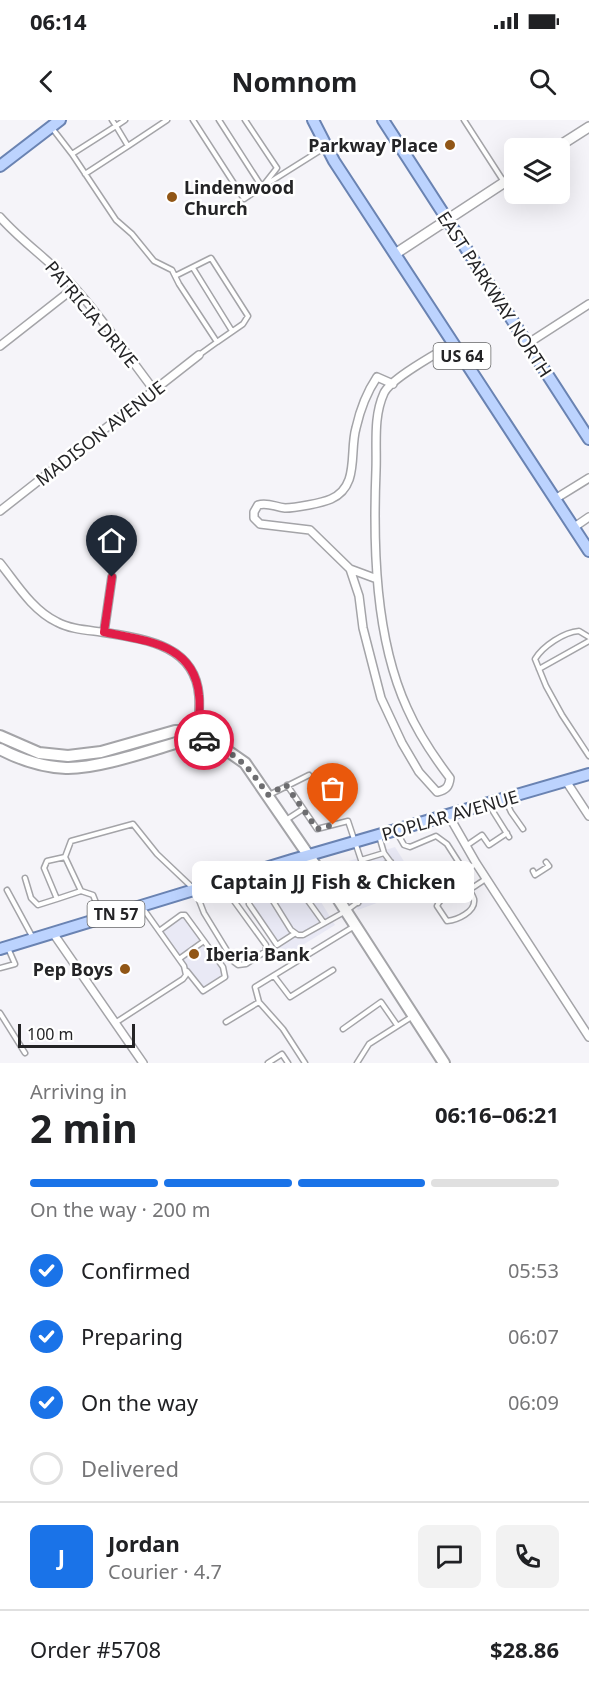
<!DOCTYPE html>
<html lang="en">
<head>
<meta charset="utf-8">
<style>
	:root { --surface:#fff; --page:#f2f2f2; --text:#202124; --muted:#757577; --line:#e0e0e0; --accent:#1a73e8 }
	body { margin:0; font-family:"Noto Sans",sans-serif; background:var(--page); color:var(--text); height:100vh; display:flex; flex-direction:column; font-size:22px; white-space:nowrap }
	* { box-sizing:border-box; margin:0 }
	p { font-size:20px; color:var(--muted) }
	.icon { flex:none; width:33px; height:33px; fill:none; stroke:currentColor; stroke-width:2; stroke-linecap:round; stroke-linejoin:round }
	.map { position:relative; height:943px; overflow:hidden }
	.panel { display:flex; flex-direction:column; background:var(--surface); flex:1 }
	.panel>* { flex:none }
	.fabs { position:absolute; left:504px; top:18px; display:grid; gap:12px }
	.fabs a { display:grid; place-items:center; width:66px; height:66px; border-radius:9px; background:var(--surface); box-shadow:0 6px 24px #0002; font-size:30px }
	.scale { position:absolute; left:18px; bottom:15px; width:117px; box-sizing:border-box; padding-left:6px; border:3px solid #242426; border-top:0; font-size:16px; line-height:21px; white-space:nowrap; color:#242426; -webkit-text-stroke:4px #fff; paint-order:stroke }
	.pin { position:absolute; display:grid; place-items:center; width:51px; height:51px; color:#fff; margin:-62px -26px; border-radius:50% 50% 50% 0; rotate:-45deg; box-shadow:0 0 6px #0007 }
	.pin .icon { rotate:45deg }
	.courier { position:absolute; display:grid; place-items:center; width:60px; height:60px; margin:-30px; border:4px solid #e11d48; border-radius:50%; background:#fff; color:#222; box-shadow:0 2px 8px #0007 }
	.bubble { position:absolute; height:42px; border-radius:9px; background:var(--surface); box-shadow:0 6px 24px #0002; font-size:20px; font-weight:700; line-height:42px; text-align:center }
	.overview em { font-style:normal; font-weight:700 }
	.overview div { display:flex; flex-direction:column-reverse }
	.overview { display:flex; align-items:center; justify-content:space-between; height:102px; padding:0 30px }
	h1 { font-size:39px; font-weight:700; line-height:45px }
	.bar { display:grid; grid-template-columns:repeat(4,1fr); gap:9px 6px; align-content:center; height:72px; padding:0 30px }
	.bar i { height:8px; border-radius:4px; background:var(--line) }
	.bar .selected { background:var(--accent) }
	.bar p { grid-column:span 4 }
	.line { display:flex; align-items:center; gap:15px; padding:0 30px; border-top:2px solid var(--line) }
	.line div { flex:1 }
	.round { display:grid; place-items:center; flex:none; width:63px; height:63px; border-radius:9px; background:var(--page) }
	ol { padding:0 30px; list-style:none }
	li { display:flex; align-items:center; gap:18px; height:66px }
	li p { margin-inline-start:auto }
	li .icon { padding:6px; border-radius:50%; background:var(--accent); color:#fff; stroke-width:4 }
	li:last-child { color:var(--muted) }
	li i { width:33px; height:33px; border:3px solid var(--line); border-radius:50% }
	.status { display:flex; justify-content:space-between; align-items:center; height:42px; padding:0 30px; background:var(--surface); direction:ltr }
	.status svg { height:16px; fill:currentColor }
	header { display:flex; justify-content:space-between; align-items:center; height:78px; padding:0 30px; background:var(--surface); font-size:27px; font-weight:700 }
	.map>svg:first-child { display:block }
	.built { fill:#e9e9f5 }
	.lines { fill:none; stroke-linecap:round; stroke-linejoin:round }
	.service-casing { stroke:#a4a4a8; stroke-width:7 }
	.minor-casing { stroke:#a4a4a8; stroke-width:10 }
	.tertiary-casing { stroke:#a4a4a8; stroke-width:12 }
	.secondary-casing { stroke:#a4a4a8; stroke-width:14 }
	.primary-casing { stroke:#6a83b2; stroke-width:14 }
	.service { stroke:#fff; stroke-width:4 }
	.minor { stroke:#fff; stroke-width:7 }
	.tertiary { stroke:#fff; stroke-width:9 }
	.secondary { stroke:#fff; stroke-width:10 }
	.primary { stroke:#bcd3fe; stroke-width:10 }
	.done { stroke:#6d6d70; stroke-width:6; stroke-dasharray:0 10.8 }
	.route { stroke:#e11d48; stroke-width:8 }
	.poi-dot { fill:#915616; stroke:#fff; stroke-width:2 }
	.labels { text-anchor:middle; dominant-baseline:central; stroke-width:5; stroke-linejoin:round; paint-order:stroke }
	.shield { fill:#fff; stroke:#666667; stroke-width:1.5 }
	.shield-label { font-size:16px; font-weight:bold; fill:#242426 }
	.poi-label { font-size:18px; font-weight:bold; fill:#242426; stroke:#fff; text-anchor:end }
	.street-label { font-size:18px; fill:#242426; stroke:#fff }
</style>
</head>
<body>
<div class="status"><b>06:14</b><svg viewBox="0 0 49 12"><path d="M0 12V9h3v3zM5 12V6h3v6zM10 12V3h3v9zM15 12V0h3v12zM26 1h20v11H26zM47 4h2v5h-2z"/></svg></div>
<header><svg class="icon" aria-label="back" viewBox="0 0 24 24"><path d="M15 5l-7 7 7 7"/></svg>Nomnom<svg class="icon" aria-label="search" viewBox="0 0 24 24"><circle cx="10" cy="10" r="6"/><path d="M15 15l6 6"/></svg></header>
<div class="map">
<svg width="589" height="943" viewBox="0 0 589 943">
	<rect width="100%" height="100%" fill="#f5f4f9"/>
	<!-- built -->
	<path class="built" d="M395,727l25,40 -62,23 -19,-30 -2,-8 5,-9z
		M293,759l16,3 26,43 -50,31 -32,-52z
		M185,791l45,66 -28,19 -45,-66z"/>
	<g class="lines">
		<!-- service casing -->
		<g class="service-casing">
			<path id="service" d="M112,0l4,6 -44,28 44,66 16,14 22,27 18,9 7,14 38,58 -18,13
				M125,0l-9,6 12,20 39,-26
				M193,0l51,79 18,-12 -43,-67
				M245,0l32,48 -15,19 62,-39
				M464,0l40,62
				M52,8l20,26
				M85,54l43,-28
				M193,148l39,63
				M175,156l36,-18 37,58 -5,8 -26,18
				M589,517l-10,-6c-15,1 -36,15 -44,28l11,27 16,29 27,41
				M539,549l50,-28
				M287,665l30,44 31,-8 13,39
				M269,675l40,-20
				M505,679l6,13 12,17
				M489,685l20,32
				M286,700l17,-11
				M396,711l8,14 6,2 26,-11 11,8 16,25 3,1 10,-6
				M466,726l16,-11 7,10 18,-12
				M384,733l20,27
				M65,737l6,-16 62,-17 24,30 38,36 9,23 30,49 4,3 8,-1 20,-13v-6l-45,-62
				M379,746l12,-4
				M533,751l2,4 14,-9 -3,-4
				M255,752l36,58 7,5h5l43,-24 24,-18 -9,-33 23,-7 -5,-17
				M382,754l4,-10
				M25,758l6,20 7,7 19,-6
				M345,763l24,-14
				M7,770l26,48
				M335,770l10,-7 13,20
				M470,770c1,3 3,6 4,9 2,13 -17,21 -27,22l-10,-15c6,-13 19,-12 31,-16 6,-2 12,-8 18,-11
				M81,771l-24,8 -13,-31 3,-7 18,-4 16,34 12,4 9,23
				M268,774l21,-10h7l28,39
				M249,784l28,41 17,-11
				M159,811l22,-16h4l38,52 2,10 -22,14 -16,-20
				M179,839l25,-18
				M0,848l15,-4 -7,-16
				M274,856l16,21 43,-27
				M0,893l25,40
				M226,902l33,-20
				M115,903l68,-44 3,-4 -2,-9 -42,-59
				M343,909l38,-27 16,23
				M268,943l14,-9 6,9
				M305,943l-22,-34 -24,-27 -4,-15 98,-60
				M357,943l12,-19 44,-28"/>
		</g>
		<!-- minor casing -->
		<g class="minor-casing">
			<path id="minor" d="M0,97c23,26 51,44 74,70 29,32 54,69 80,103
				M527,224l62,-40
				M0,226l74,-58
				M555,379l34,-21
				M0,391l199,-156
				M573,408l16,-11
				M0,443c16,20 32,47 57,59 13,7 29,8 44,10 42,7 94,12 98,64 1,14 -1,28 -2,41
				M350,449l9,27 4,32 18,70 21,45 17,29 18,20c9,-2 12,-5 13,-14 -16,-21 -32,-45 -43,-70 -32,-70 -34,-162 -31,-238 1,-26 -3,-53 8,-77 7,-15 54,-40 70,-50
				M377,459l-27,-10 -40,-39 -50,-6 -6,-6v-6l4,-7c10,-3 17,2 27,3 10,0 37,-5 46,-9 29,-13 18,-47 25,-71 4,-18 11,-36 21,-51l16,7
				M104,512l8,-55
				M566,661l23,35
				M449,696l27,47 113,174
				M53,813l90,130"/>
		</g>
		<!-- tertiary casing -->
		<g class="tertiary-casing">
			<path id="tertiary" d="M556,28l33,-21
				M395,134l119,-78"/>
		</g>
		<!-- secondary casing -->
		<g class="secondary-casing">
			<path id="secondary" d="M0,616l39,17 29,3 33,-4 74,-21h13l34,16 23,16 88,128 111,172
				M0,629c21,11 42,18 66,19 36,1 95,-22 131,-31"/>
		</g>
		<!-- primary casing -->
		<g class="primary-casing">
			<path id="primary" d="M313,0l21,41 255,390
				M383,0l206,319
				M0,46l60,-46
				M0,829l292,-89 297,-86"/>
		</g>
		<!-- service -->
		<use href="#service" class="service"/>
		<!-- minor -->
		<use href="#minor" class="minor"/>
		<!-- tertiary -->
		<use href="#tertiary" class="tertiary"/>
		<!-- secondary -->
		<use href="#secondary" class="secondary"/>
		<!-- primary -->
		<use href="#primary" class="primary"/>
	</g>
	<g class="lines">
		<!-- done -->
		<path class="done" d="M204,620c33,13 44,26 64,55l18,-10 31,44 16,-4"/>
		<!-- route -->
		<path class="route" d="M112,457l-8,55c41,9 90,11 95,63 2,14 -1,28 -2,42l7,3"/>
	</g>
	<!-- markers -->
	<g class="poi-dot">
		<circle cx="450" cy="25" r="6"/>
		<circle cx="172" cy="77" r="6"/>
		<circle cx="194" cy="834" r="6"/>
		<circle cx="125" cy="849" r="6"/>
	</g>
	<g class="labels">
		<!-- shield labels -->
		<g class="shield">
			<rect x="433.5" y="223" width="57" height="26" rx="4.5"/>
			<rect x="87.5" y="781" width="57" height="26" rx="4.5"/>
		</g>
		<g class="shield-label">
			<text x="462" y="236">US 64</text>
			<text x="116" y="794">TN 57</text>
		</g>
		<!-- poi labels -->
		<g class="poi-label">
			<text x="438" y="25">Parkway Place</text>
			<text x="184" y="67" text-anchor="start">Lindenwood<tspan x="184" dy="21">Church</tspan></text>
			<text x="206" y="834" text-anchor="start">Iberia Bank</text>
			<text x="113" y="849">Pep Boys</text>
		</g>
		<!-- street labels -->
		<g class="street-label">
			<text transform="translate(495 174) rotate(57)">EAST PARKWAY NORTH</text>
			<text transform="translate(92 194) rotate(50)">PATRICIA DRIVE</text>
			<text transform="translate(100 313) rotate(-38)">MADISON AVENUE</text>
			<text transform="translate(450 695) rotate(-16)">POPLAR AVENUE</text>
		</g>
	</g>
</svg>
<div class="fabs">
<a><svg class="icon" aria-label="layers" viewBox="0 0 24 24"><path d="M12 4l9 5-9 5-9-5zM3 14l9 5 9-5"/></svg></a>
</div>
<div class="scale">100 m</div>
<div class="pin" style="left:333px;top:705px;background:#ea580c"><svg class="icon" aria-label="bag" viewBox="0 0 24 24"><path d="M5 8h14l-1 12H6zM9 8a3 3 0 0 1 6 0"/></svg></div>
<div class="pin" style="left:112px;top:457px;background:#1f2937"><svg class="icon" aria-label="home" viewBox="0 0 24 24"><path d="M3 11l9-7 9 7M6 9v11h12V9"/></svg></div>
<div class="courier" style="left:204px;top:620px"><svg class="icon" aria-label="car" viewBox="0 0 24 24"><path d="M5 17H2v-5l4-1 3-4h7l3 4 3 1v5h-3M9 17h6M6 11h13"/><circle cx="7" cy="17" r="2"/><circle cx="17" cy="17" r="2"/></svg></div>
<div class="bubble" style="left:192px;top:741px;width:282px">Captain JJ Fish &amp; Chicken</div>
</div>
<section class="panel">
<div class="overview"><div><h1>2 min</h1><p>Arriving in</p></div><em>06:16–06:21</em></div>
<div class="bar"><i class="selected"></i><i class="selected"></i><i class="selected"></i><i></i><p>On the way · 200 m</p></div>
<ol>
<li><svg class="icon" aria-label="check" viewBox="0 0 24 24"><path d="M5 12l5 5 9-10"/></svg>Confirmed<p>05:53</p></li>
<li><svg class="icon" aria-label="check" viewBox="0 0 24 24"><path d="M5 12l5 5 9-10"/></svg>Preparing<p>06:07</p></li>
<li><svg class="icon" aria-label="check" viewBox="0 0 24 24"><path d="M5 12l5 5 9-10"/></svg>On the way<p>06:09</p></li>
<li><i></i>Delivered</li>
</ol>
<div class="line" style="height:108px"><b class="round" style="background:var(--accent);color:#fff">J</b><div><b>Jordan</b><p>Courier · 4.7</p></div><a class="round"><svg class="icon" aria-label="chat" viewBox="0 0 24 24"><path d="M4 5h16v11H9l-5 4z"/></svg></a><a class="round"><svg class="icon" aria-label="phone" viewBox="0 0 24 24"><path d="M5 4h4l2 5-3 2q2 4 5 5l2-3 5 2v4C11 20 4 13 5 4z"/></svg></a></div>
<div class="line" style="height:78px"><div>Order #5708</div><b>$28.86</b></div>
</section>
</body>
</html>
